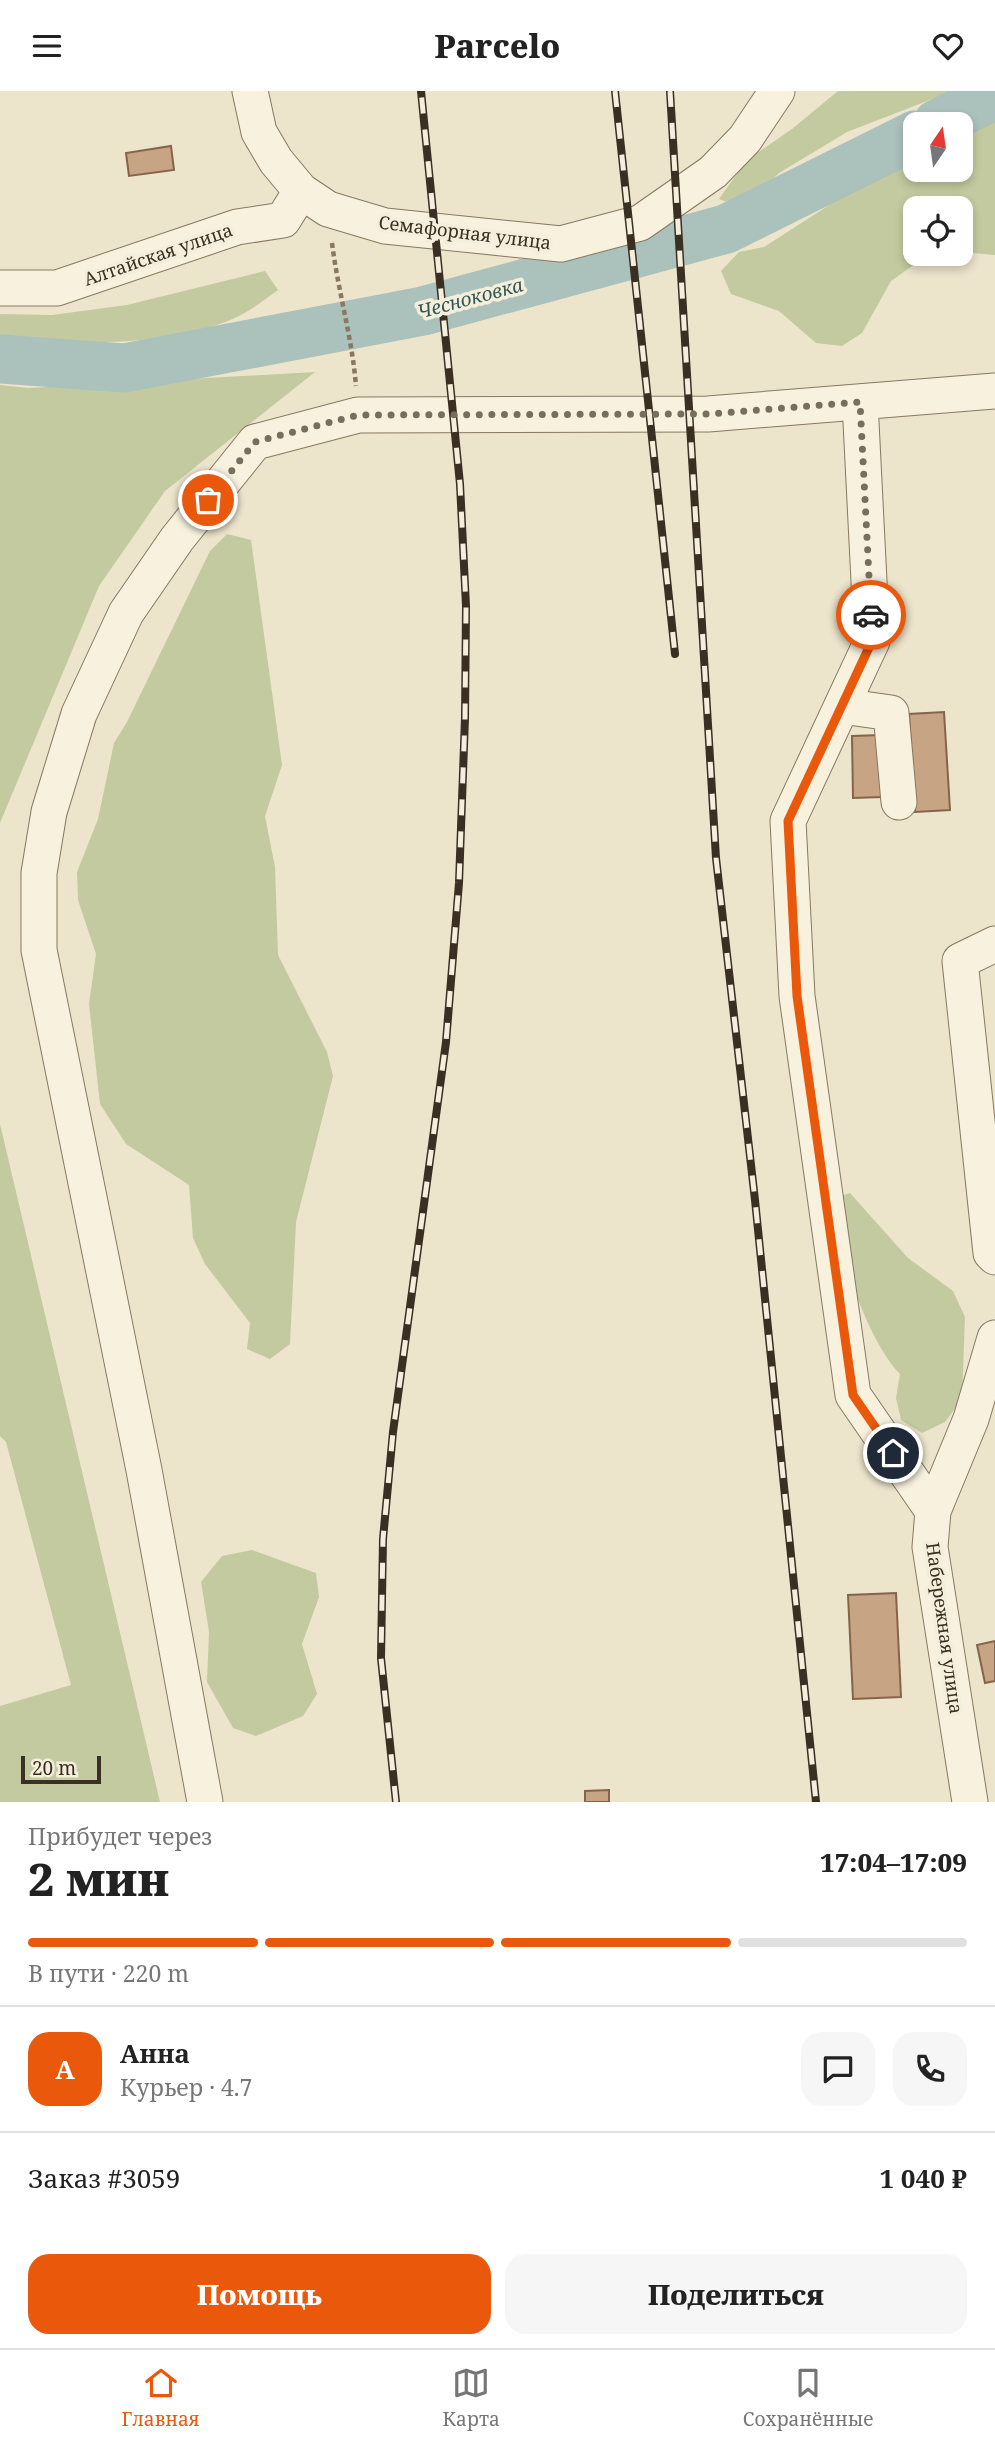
<!DOCTYPE html>
<html lang="ru">
<head>
<meta charset="utf-8">
<style>
	:root { --surface:#fff; --page:#f6f6f6; --text:#222; --muted:#767676; --line:#e0e0e0; --accent:#ea580c }
	body { margin:0; font-family:"Noto Serif",serif; background:var(--page); color:var(--text); height:100vh; display:flex; flex-direction:column; font-size:26px; white-space:nowrap }
	* { box-sizing:border-box; margin:0 }
	p { font-size:23px; color:var(--muted) }
	.icon { flex:none; width:38px; height:38px; fill:none; stroke:currentColor; stroke-width:2; stroke-linecap:round; stroke-linejoin:round }
	.map { position:relative; height:1711px; overflow:hidden }
	.drawer { display:flex; flex-direction:column; background:var(--surface); flex:1 }
	.drawer>* { flex:none }
	.needle { width:46px; rotate:13deg }
	.controls { position:absolute; left:903px; top:21px; display:grid; gap:14px }
	.controls a { display:grid; place-items:center; width:70px; height:70px; border-radius:14px; background:var(--surface); box-shadow:0 4px 10px #0003; font-size:35px }
	.scale { position:absolute; left:21px; bottom:18px; width:80px; box-sizing:border-box; padding-left:7px; border:4px solid #3a2f22; border-top:0; font-size:19px; line-height:24px; white-space:nowrap; color:#3a2f22; -webkit-text-stroke:5px #f4eeda; paint-order:stroke }
	.pin { position:absolute; display:grid; place-items:center; width:60px; height:60px; color:#fff; margin:-30px; border:4px solid #fff; border-radius:50%; box-shadow:0 2px 7px #0007 }
	.courier { position:absolute; display:grid; place-items:center; width:70px; height:70px; margin:-35px; border:5px solid #ea580c; border-radius:50%; background:#fff; color:#222; box-shadow:0 2px 9px #0007 }
	.summary em { font-style:normal; font-weight:800 }
	.summary div { display:flex; flex-direction:column-reverse }
	.summary { display:flex; align-items:center; justify-content:space-between; height:119px; padding:0 28px }
	h1 { font-size:46px; font-weight:800; line-height:52px }
	.bar { display:grid; grid-template-columns:repeat(4,1fr); gap:10px 7px; align-content:center; height:84px; padding:0 28px }
	.bar i { height:9px; border-radius:5px; background:var(--line) }
	.bar .current { background:var(--accent) }
	.bar p { grid-column:span 4 }
	.line { display:flex; align-items:center; gap:18px; padding:0 28px; border-top:2px solid var(--line) }
	.line div { flex:1 }
	.round { display:grid; place-items:center; flex:none; width:74px; height:74px; border-radius:21px; background:var(--page) }
	.primary-button { display:flex; gap:14px; margin-top:auto; padding:14px 28px }
	.primary-button a { flex:1; height:80px; border-radius:21px; background:var(--accent); color:#fff; font-size:28px; font-weight:800; line-height:80px; text-align:center }
	.primary-button a+a { background:var(--page); color:var(--text) }
	header { display:flex; justify-content:space-between; align-items:center; height:91px; padding:0 28px; background:var(--surface); font-size:32px; font-weight:800 }
	.tab-bar { display:flex; justify-content:space-around; align-items:center; height:98px; border-top:2px solid var(--line); background:var(--surface); font-size:19px; color:var(--muted) }
	.tab-bar a { display:grid; justify-items:center; gap:4px }
	.tab-bar .current { color:var(--accent) }
	.map>svg:first-child { display:block }
	.green { fill:#c3ca9f }
	.lines { fill:none; stroke-linecap:round; stroke-linejoin:round }
	.river { stroke:#abc1bc; stroke-width:49 }
	.building { fill:#c7a484; stroke:#856448; stroke-width:2 }
	.minor-casing { stroke:#887860; stroke-width:37 }
	.path { stroke:#887860; stroke-width:4.5; stroke-dasharray:5 3.5; stroke-linecap:butt }
	.minor { stroke:#f7f1de; stroke-width:35 }
	.rail-casing { stroke:#3a2f22; stroke-width:8 }
	.rail { stroke:#f4eeda; stroke-width:5; stroke-dasharray:16; stroke-linecap:butt }
	.done { stroke:#786e5d; stroke-width:7; stroke-dasharray:0 12.6 }
	.route { stroke:#ea580c; stroke-width:9 }
	.labels { text-anchor:middle; dominant-baseline:central; stroke-width:7; stroke-linejoin:round; paint-order:stroke }
	.street-label { font-size:18px; fill:#3a2f22; stroke:#f4eeda }
	.water-label { font-size:19px; font-style:italic; fill:#335858; stroke:#f4eeda }
</style>
</head>
<body>
<header><svg class="icon" aria-label="menu" viewBox="0 0 24 24"><path d="M4 6h16M4 12h16M4 18h16"/></svg>Parcelo<svg class="icon" aria-label="heart" viewBox="0 0 24 24"><path d="M12 20l-8-8c-3-5 5-10 8-4 3-6 11-1 8 4z"/></svg></header>
<div class="map">
<svg width="995" height="1711" viewBox="0 0 995 1711">
	<rect width="100%" height="100%" fill="#ece4cb"/>
	<!-- green -->
	<path class="green" d="M838,0h115l-106,41 -68,41 -36,35 -24,-9 28,-39 45,-31z
		M995,25v139l-34,-3v-44h-46v46h40l-40,10 -24,17 -29,52 -20,13 -26,-3 -37,-32 -48,-17 -10,-23 18,-19 25,-5 151,-97v20h46v-36z
		M265,180l13,19c-15,11 -32,24 -50,31 -65,26 -160,24 -228,16v-23l52,1 75,-10z
		M315,281l-150,119 -66,95 -99,237v-438l28,3z
		M227,443l24,6 31,225 -17,51 10,51 3,88 49,97 6,24 -37,146 -6,122 -20,15 -23,-10 3,-26 -45,-59 -12,-26 -4,-53 -63,-41 -26,-40 -11,-100 7,-50 -18,-54 -1,-28 21,-53 16,-76 13,-21 83,-171z
		M0,1033l160,678h-160v-96l71,-21 -65,-243 -6,-6z
		M850,1102l58,65 45,33 12,26 -3,82 -17,23 -23,11 -21,-13 -5,-22 4,-24c-35,-36 -60,-124 -72,-174z
		M252,1459l64,23 3,24 -17,47 15,50 -14,22 -47,20 -23,-8 -26,-46 2,-50 -8,-50 21,-26z"/>
	<g class="lines">
		<!-- river -->
		<path class="river" d="M937,33l58,-29
			M0,268l124,9 299,-57 303,-82 189,-94"/>
	</g>
	<!-- building -->
	<path class="building" d="M171,55l3,24 -45,6 -3,-23z
		M944,621l6,98 -35,2 -6,-98z
		M881,644l1,62 -29,1 -1,-62z
		M896,1502l5,104 -48,2 -5,-104z
		M995,1550v40l-10,2 -8,-38z
		M609,1699v12h-24v-11z"/>
	<g class="lines">
		<!-- minor casing -->
		<g class="minor-casing">
			<path id="minor" d="M250,0l9,41 17,29 25,30 27,18 57,17 176,18 79,-21 73,-51 32,-33 32,-48
				M0,197h57l180,-61 46,-7 18,-29
				M860,311l12,239 -84,180 9,175 56,399 80,116
				M842,615l49,7 8,89
				M995,853l-35,17 31,292 4,4
				M205,1711l-61,-332 -105,-520v-77l10,-61 30,-98 47,-101 51,-74 78,-97 103,-27 350,-1 287,-23
				M970,1711l-40,-255 3,-36 38,-92 24,-81"/>
		</g>
		<!-- path -->
		<path class="path" d="M332,152c6,48 20,94 24,143"/>
		<!-- minor -->
		<use href="#minor" class="minor"/>
		<!-- rail casing -->
		<g class="rail-casing">
			<path id="rail" d="M615,0l60,563
				M670,0l46,767 39,342 61,602
				M396,1711l-15,-144 2,-119 10,-107 53,-390 13,-159 6,-165 1,-112 -6,-122 -39,-393"/>
		</g>
		<!-- rail -->
		<use href="#rail" class="rail"/>
	</g>
	<g class="lines">
		<!-- done -->
		<path class="done" d="M208,409l47,-58 103,-27 350,-1 152,-12 11,213"/>
		<!-- route -->
		<path class="route" d="M871,524l1,26 -84,180 9,175 56,399 40,58"/>
	</g>
	<g class="labels">
		<!-- street labels -->
		<g class="street-label">
			<text transform="translate(465 141) rotate(7)">Семафорная улица</text>
			<text transform="translate(158 163) rotate(-19)">Алтайская улица</text>
			<text transform="translate(945 1537) rotate(82)">Набережная улица</text>
		</g>
		<!-- water labels -->
		<g class="water-label">
			<text transform="translate(470 207) rotate(-15)">Чесноковка</text>
		</g>
	</g>
</svg>
<div class="controls">
<a><svg class="needle" viewBox="-14 -14 28 28"><path d="M0-13l5 13h-10z" fill="#e53935"/><path d="M0 13l5-13h-10z" fill="#767676"/></svg></a>
<a><svg class="icon" aria-label="locate" viewBox="0 0 24 24"><circle cx="12" cy="12" r="6"/><path d="M12 2v4M12 18v4M2 12h4M18 12h4"/></svg></a>
</div>
<div class="scale">20 m</div>
<div class="pin" style="left:208px;top:409px;background:#ea580c"><svg class="icon" aria-label="bag" viewBox="0 0 24 24"><path d="M5 8h14l-1 12H6zM9 8a3 3 0 0 1 6 0"/></svg></div>
<div class="pin" style="left:893px;top:1362px;background:#1f2937"><svg class="icon" aria-label="home" viewBox="0 0 24 24"><path d="M3 11l9-7 9 7M6 9v11h12V9"/></svg></div>
<div class="courier" style="left:871px;top:524px"><svg class="icon" aria-label="car" viewBox="0 0 24 24"><path d="M5 17H2v-5l4-1 3-4h7l3 4 3 1v5h-3M9 17h6M6 11h13"/><circle cx="7" cy="17" r="2"/><circle cx="17" cy="17" r="2"/></svg></div>
</div>
<section class="drawer">
<div class="summary"><div><h1>2 мин</h1><p>Прибудет через</p></div><em>17:04–17:09</em></div>
<div class="bar"><i class="current"></i><i class="current"></i><i class="current"></i><i></i><p>В пути · 220 m</p></div>
<div class="line" style="height:126px"><b class="round" style="background:var(--accent);color:#fff">А</b><div><b>Анна</b><p>Курьер · 4.7</p></div><a class="round"><svg class="icon" aria-label="chat" viewBox="0 0 24 24"><path d="M4 5h16v11H9l-5 4z"/></svg></a><a class="round"><svg class="icon" aria-label="phone" viewBox="0 0 24 24"><path d="M5 4h4l2 5-3 2q2 4 5 5l2-3 5 2v4C11 20 4 13 5 4z"/></svg></a></div>
<div class="line" style="height:91px"><div>Заказ #3059</div><b>1 040 ₽</b></div>
<div class="primary-button"><a>Помощь</a><a>Поделиться</a></div>
</section>
<nav class="tab-bar">
<a class="current"><svg class="icon" aria-label="home" viewBox="0 0 24 24"><path d="M3 11l9-7 9 7M6 9v11h12V9"/></svg>Главная</a>
<a><svg class="icon" aria-label="map" viewBox="0 0 24 24"><path d="M3 6l6-2 6 2 6-2v14l-6 2-6-2-6 2zM9 4v14M15 6v14"/></svg>Карта</a>
<a><svg class="icon" aria-label="saved" viewBox="0 0 24 24"><path d="M7 4h10v16l-5-4-5 4z"/></svg>Сохранённые</a>
</nav>
</body>
</html>
